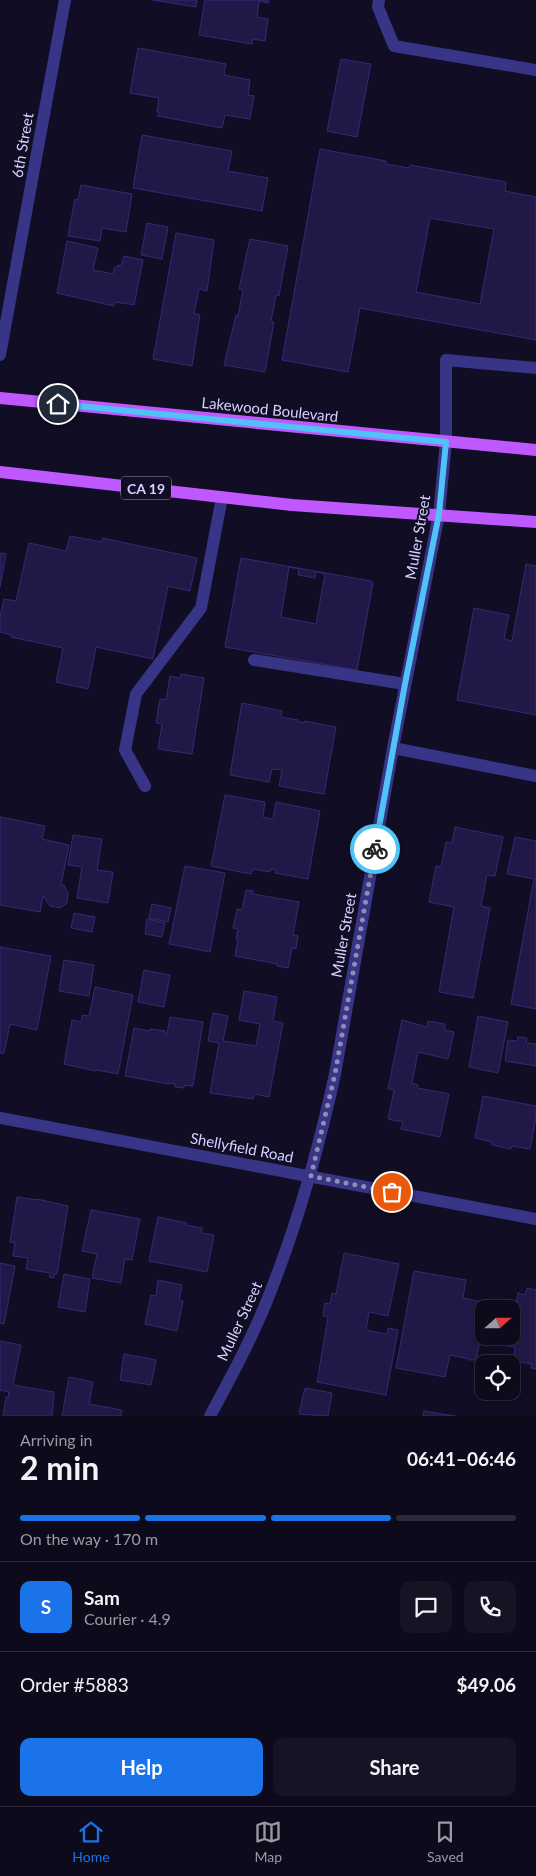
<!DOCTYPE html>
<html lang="en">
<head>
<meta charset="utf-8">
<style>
	:root { --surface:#0d0a1c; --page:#161325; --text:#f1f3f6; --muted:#9a9aa3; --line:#2d2b3b; --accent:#1a73e8 }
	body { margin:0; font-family:Lato,sans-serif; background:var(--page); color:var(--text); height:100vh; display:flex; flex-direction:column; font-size:19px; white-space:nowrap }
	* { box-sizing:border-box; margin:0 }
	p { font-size:16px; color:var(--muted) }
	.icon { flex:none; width:28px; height:28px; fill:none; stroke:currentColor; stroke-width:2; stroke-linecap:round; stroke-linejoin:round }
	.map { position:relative; height:1416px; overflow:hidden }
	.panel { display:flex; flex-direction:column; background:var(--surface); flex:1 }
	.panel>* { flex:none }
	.needle { width:32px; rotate:69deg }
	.buttons { position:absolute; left:475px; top:1300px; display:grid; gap:10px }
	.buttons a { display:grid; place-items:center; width:45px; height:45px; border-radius:10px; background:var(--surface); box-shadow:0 2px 8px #0003,0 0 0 1px var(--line); font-size:25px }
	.pin { position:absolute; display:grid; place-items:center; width:42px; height:42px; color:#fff; margin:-21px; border:2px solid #fff; border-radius:50%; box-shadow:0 1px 5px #0007 }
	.courier { position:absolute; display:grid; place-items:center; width:50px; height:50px; margin:-25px; border:4px solid #4fc3f7; border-radius:50%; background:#fff; color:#222; box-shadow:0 1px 6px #0007 }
	.overview em { font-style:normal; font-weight:700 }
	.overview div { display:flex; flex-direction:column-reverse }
	.overview { display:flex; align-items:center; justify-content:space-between; height:85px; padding:0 20px }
	h1 { font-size:32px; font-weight:700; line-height:38px }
	.bar { display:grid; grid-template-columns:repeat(4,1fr); gap:8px 5px; align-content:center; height:60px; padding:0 20px }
	.bar i { height:6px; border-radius:4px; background:var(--line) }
	.bar .active { background:var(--accent) }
	.bar p { grid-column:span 4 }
	.line { display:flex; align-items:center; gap:12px; padding:0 20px; border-top:1px solid var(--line) }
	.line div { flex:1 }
	.round { display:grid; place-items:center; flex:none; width:52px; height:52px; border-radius:10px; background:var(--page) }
	.action { display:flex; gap:10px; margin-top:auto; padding:10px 20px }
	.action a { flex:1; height:58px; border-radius:10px; background:var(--accent); color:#fff; font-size:20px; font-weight:700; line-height:58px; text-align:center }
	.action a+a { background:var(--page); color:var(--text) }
	.dock { display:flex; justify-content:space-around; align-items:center; height:70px; border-top:1px solid var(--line); background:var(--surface); font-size:14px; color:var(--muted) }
	.dock a { display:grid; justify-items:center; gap:2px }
	.dock .active { color:var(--accent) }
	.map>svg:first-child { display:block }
	.building { fill:#211847; stroke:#372875; fill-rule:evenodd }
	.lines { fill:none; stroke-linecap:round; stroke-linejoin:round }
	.service { stroke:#383587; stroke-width:12 }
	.minor { stroke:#383587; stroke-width:12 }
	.primary { stroke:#c058ff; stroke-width:12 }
	.done { stroke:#918cb3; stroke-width:5; stroke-dasharray:0 9 }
	.route { stroke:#4fc3f7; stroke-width:6 }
	.labels { text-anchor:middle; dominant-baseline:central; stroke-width:4; stroke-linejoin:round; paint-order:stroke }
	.shield { fill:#110d25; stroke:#9b96be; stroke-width:1 }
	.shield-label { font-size:14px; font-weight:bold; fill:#d6d1ff }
	.street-label { font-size:15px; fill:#d6d1ff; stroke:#110d25 }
</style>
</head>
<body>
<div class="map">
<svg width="536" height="1416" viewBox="0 0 536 1416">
	<rect width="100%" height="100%" fill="#110d25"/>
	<!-- building -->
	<path class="building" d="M153,0h44l-1,7z
		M205,0h64l-1,3 -9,-2 -2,16 11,2 -3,22 -12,-2 -1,5 -53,-9z
		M138,48l88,16 -2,11 26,5 -2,15 6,1 -4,23 -25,-4 -3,13 -64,-12 1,-4h-2l2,-14 -29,-5z
		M341,59l30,5 -14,73 -30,-6z
		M142,135l90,16 -4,20 40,7 -6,33 -129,-23z
		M320,149l66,12v3l23,4 1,-3 96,17 -1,9 31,6v143l-176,-32 -12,64 -66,-12zM430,218l64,11 -14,75 -64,-12z
		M81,185l51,9 -6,38 -24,-4 -2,13 -32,-5 7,-37 3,1z
		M147,223l21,4 -6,32 -21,-4z
		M176,233l38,7 -7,51 -8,-2 -5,25 6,1 -8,51 -39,-7z
		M250,239l38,7 -9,50 -3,-1 -5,26 3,1 -9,50 -41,-7 12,-50 2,1 5,-26 -4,-1z
		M67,241l31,7 -5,22 20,4 1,-5 4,-4 3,1 3,-10 19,4 -9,45 -19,-3 -1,4 -57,-13z
		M70,536l32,6v-4l95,20 -7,33 -22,-5 -15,73 -57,-12 -8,42 -32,-7 7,-34 -52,-11v-2l-11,-3v-15l4,-18 12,2 13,-58 37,8z
		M0,553l6,1 -6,33z
		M241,558l130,23 2,2 -16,87 -132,-23zM289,567l10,2 -1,6 17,3 1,-6 9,2 -9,50 -35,-7z
		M526,564l10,2v149l-79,-15 17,-92 35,7 -5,24 8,2z
		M181,674l23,4 -12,76 -34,-5 4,-25 -6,-1 4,-24 6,1 4,-24 10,2z
		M242,703l40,8 -1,6 17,3v2l6,1v-2l32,6 -12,67 -45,-8 3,-16 -10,-1 -3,13 -39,-7z
		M225,795l40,7 -2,15 10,2 3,-17 44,9 -12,68 -33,-6 1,-3 -5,-1 -1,3 -17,-3 -2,5 -40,-8z
		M0,817l45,9 -3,13 27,6 -8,40h3l4,8 -1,10 -7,5 -10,-2 -7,-10 -3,16 -40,-7z
		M455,827l48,10 -8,39 -8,-1 -6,31 9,2 -17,90 -34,-6 15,-85 -25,-5 7,-36 5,1 5,-25 6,1z
		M73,835l29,4 -5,31 16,2 -5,31 -31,-5 5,-31 -14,-2z
		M515,837l21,4v168l-25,-5 23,-125 -27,-5z
		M185,866l40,7 -15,79 -41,-8z
		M246,890l7,1v3l46,8 -6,33 5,1 -2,13 -4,-1 -4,20 -11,-2 1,-2 -43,-8 3,-17h-2l2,-10 -5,-1 4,-19 5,1z
		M152,904l19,4 -3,14 -19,-4z
		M74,913l21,4 -3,15 -21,-4z
		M147,919l18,4 -3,14 -17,-3z
		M0,947l51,9 -14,74 -27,-6 -6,29h-4z
		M64,960l30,5 -5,31 -30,-5z
		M144,970l26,5 -6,32 -26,-5z
		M95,987l38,8 -15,79 -21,-4 -1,1 -32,-7 8,-44 9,2 1,-7 7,1z
		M244,991l33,6 -4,24 10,2 -14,74 -15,-3 -1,5 -43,-6 9,-50 -11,-2 5,-28 15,3 -5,25 33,5 4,-22 -21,-4z
		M478,1016l30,6 -10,51 -29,-6z
		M170,1017l33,5 -10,64 -9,-1v3l-9,-1v-3l-6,-1v1l-44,-8 9,-48 16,3v-2l15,2 -1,3h3z
		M402,1020l25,7 1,-6 17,3v6l9,2 -6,27 -30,-7 -6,31 6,2v3l31,6 -9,43 -39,-8 2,-7 -15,-3 6,-29 -6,-1z
		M518,1037l9,1 -1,5 10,1v22l-31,-5 3,-21 9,1z
		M483,1096l53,10v11l-6,32 -18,-3 -1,3 -19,-4v-3l-17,-4z
		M17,1197l20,3v-1l31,7 -11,68h-3v4l-5,-1 1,-4 -24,-4 2,-11 -15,-2 2,-13 -5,-1z
		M91,1210l49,9 -8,41 -7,-1 -4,24 -29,-5 5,-24 -15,-3z
		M158,1217l29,6 -1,2 16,3 -1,5 13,2 -7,37 -58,-11z
		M344,1253l55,11 -11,52 -19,-4 -3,18 21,4 1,-6 10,2 -12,65 -69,-13 11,-65 -5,-1 2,-13 5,1 2,-11 4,1z
		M0,1263l15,3 -11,58 -4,-1z
		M414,1271l52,9 -3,18 24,5 -1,6h-2v11l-8,40h-7v-1l-19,-4 -5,22 -49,-9z
		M64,1274l26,5 -5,33 -27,-5z
		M158,1280l24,5 -3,15 4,1 -6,30 -32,-7 6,-29 5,1z
		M527,1288l9,2v79l-5,-1 1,-4 -19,-3 2,-14 -7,-1 10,-53 7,2z
		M0,1341l21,4 -8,40 41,7 -2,24h-49l3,-19 2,1 1,-6 -9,-2z
		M124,1354l32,6 -5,25 -31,-5z
		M481,1357l27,4 -1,3h-23v26l-8,-1z
		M69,1377l24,5 -4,22 33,6 -1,6h-59z
		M305,1388l27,5 -4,23 -29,-2z
		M424,1411l31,5h-32z"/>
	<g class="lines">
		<!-- service -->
		<path class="service" d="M379,0l-1,7 16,39 142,24
			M446,442v-82l90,8
			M254,660l151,24
			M145,786l-20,-36 11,-56 65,-86 21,-111"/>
		<!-- minor -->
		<path class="minor" d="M0,355l65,-355
			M393,748l143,28
			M0,1118l536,101
			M210,1416c20,-37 40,-74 56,-113 30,-74 52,-151 69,-229l58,-326 46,-234 7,-72"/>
		<!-- primary -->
		<path class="primary" d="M0,398l536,52
			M0,472l292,33 244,17"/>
	</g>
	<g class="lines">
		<!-- done -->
		<path class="done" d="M375,849l-40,225 -24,102 81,16"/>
		<!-- route -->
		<path class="route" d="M58,404l388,38 -7,72 -34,170 -30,165"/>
	</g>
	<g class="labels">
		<!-- shield labels -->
		<rect class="shield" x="121" y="476.5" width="50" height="23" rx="4"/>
		<g class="shield-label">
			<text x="146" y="488">CA 19</text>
		</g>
		<!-- street labels -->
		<g class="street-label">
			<text transform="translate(22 145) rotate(-80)">6th Street</text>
			<text transform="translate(270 409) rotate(6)">Lakewood Boulevard</text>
			<text transform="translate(417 537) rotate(-80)">Muller Street</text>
			<text transform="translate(343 935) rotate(-80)">Muller Street</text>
			<text transform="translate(242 1147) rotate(11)">Shellyfield Road</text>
			<text transform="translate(239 1321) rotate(-65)">Muller Street</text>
		</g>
	</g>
</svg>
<div class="buttons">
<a><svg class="needle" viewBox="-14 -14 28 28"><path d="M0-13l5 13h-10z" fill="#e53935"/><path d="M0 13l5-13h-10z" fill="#9a9aa3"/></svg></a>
<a><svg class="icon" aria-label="locate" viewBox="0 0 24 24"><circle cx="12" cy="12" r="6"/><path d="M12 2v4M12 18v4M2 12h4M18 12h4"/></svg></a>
</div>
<div class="pin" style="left:392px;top:1192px;background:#ea580c"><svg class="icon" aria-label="bag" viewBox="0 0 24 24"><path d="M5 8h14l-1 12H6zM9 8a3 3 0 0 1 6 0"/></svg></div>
<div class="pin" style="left:58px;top:404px;background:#1f2937"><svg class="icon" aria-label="home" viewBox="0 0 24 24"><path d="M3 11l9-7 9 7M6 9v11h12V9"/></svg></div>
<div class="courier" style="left:375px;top:849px"><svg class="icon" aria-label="bike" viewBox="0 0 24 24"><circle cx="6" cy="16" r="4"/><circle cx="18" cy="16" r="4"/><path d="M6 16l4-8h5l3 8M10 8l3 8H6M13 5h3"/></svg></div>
</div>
<section class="panel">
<div class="overview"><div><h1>2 min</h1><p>Arriving in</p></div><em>06:41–06:46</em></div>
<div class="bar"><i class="active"></i><i class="active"></i><i class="active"></i><i></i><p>On the way · 170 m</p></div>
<div class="line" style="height:90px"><b class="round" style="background:var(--accent);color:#fff">S</b><div><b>Sam</b><p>Courier · 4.9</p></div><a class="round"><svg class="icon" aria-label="chat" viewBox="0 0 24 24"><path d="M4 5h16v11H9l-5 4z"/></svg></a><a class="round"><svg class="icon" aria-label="phone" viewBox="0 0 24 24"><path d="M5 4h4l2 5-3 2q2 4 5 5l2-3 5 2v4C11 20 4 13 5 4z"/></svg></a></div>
<div class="line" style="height:65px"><div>Order #5883</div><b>$49.06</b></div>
<div class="action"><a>Help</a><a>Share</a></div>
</section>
<nav class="dock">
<a class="active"><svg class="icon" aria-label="home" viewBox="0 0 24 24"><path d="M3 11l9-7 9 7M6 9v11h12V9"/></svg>Home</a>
<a><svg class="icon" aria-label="map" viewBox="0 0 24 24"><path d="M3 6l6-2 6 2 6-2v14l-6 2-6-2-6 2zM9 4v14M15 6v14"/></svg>Map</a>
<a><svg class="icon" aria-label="saved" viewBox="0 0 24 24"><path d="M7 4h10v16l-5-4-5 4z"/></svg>Saved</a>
</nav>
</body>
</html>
